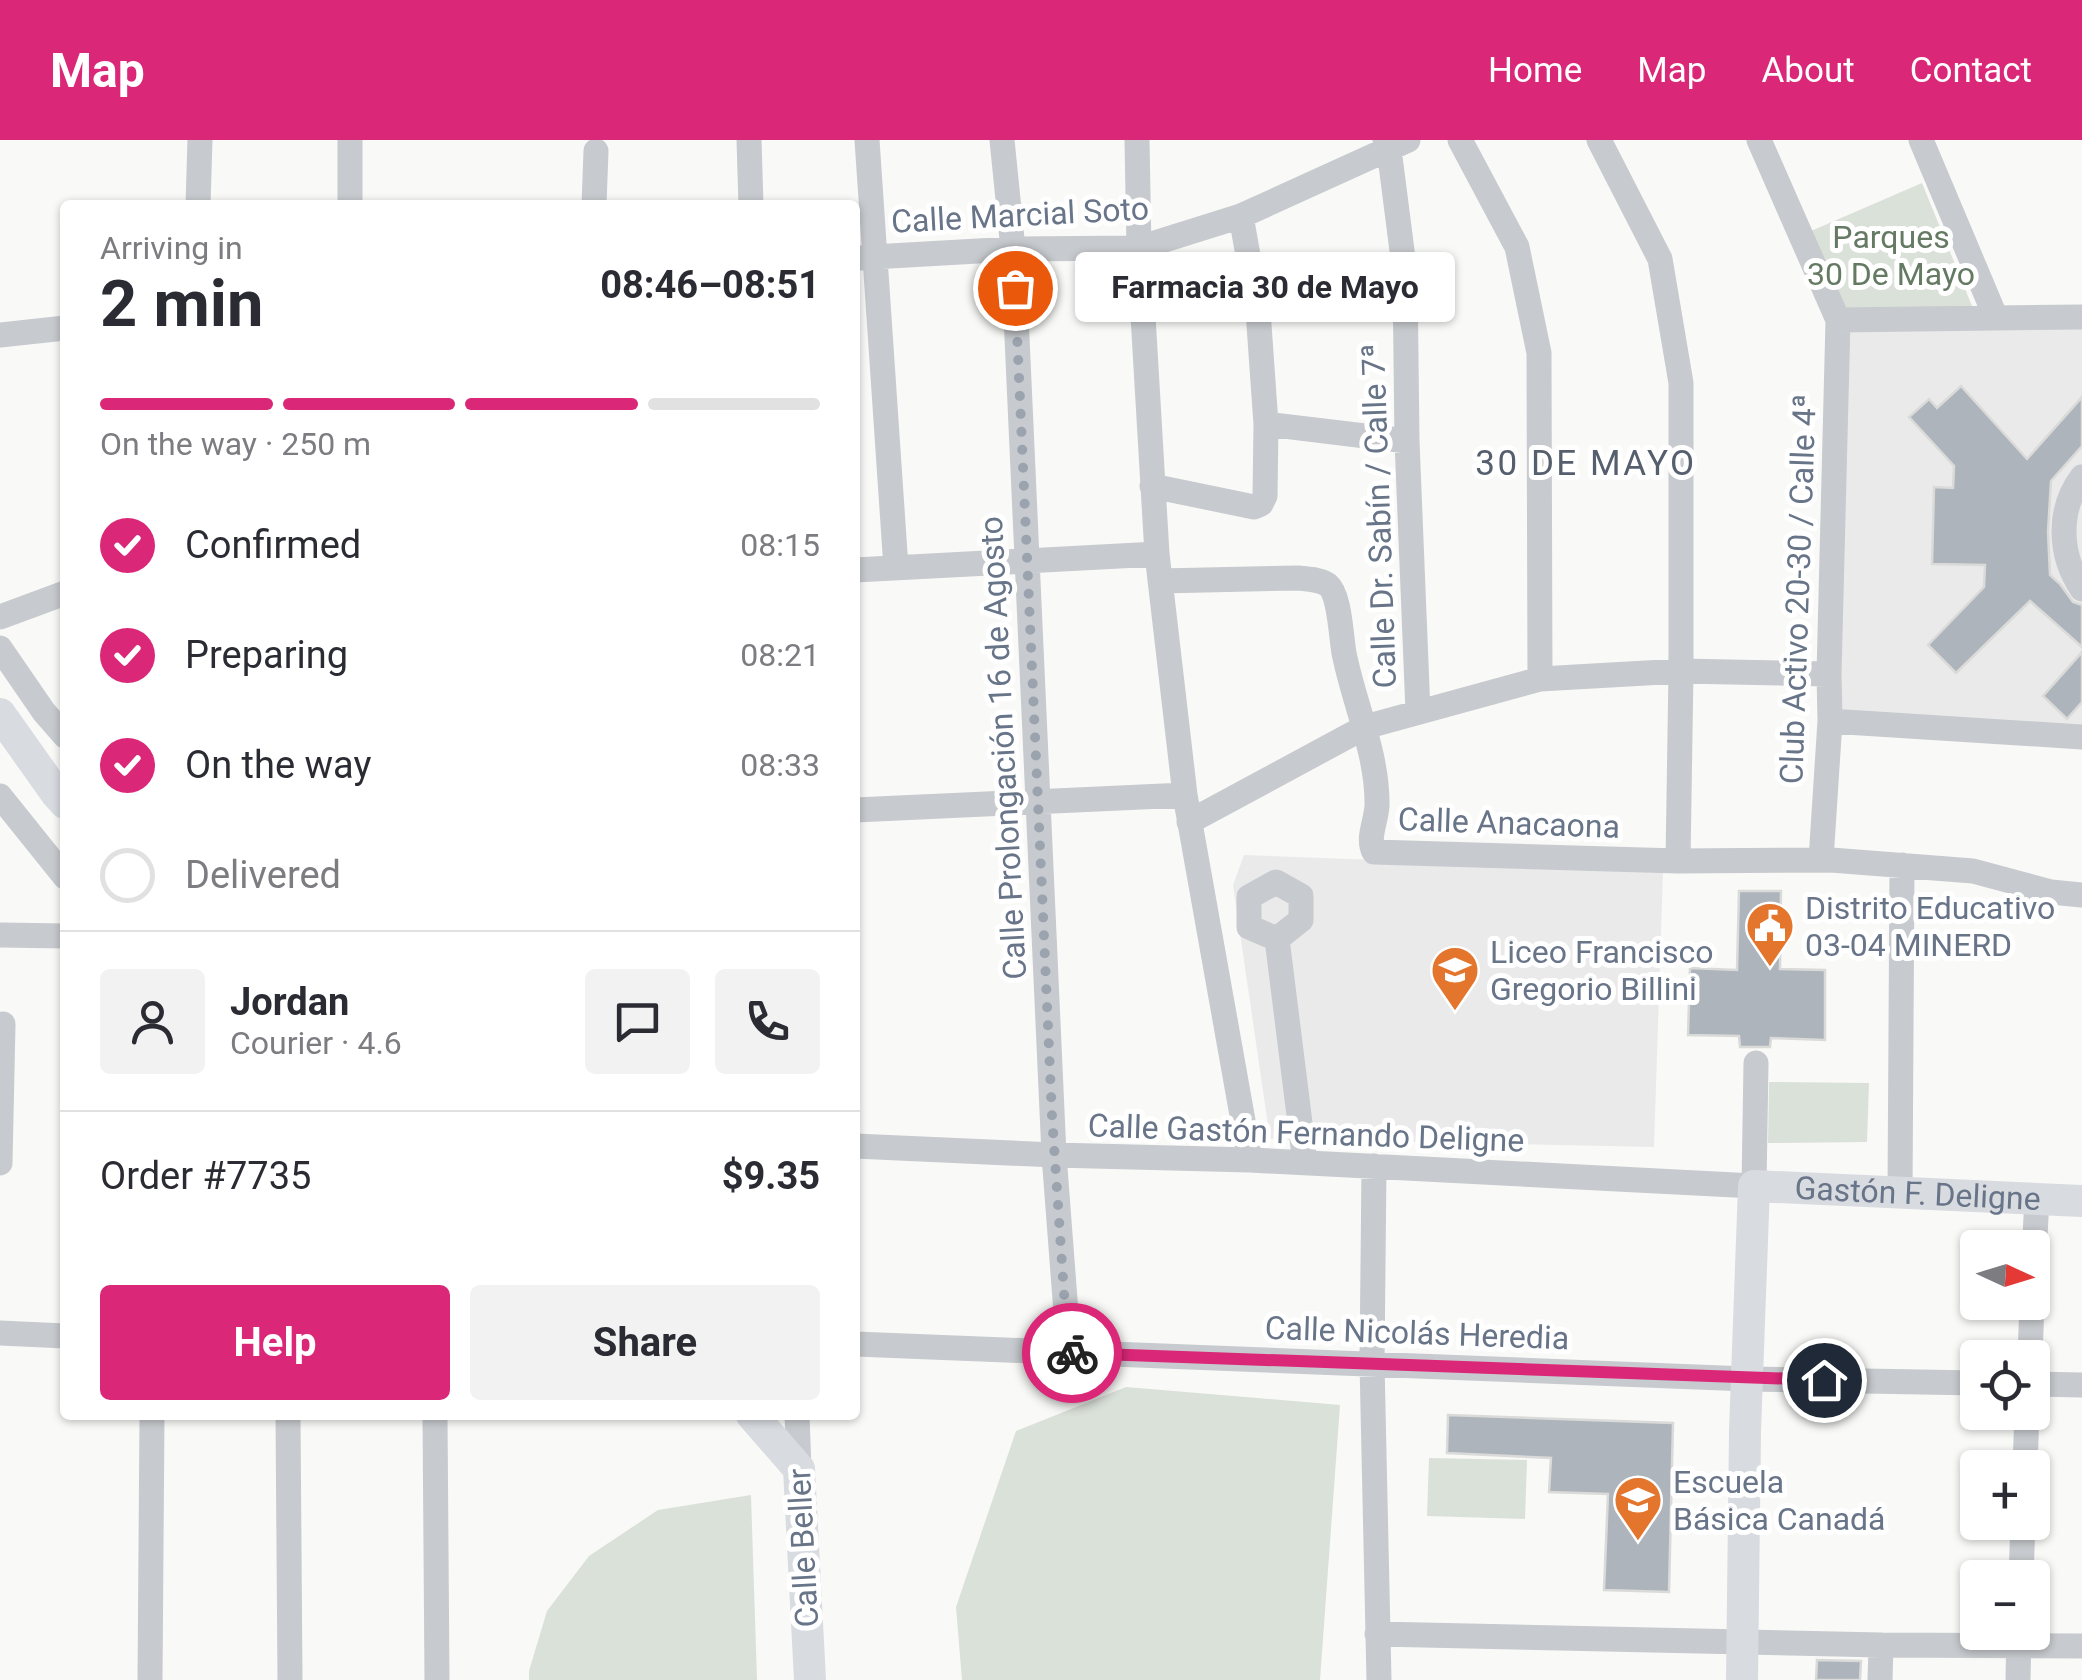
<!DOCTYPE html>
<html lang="en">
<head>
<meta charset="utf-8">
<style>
	:root { --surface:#fff; --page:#f2f2f3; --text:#2b2b33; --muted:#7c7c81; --line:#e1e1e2; --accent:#db2777 }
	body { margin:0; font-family:Roboto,sans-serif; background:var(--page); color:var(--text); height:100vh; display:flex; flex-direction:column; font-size:38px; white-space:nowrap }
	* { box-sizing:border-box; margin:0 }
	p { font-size:32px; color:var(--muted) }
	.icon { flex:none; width:55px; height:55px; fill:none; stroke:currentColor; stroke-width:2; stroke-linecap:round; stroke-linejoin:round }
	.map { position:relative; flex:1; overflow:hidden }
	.panel { position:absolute; left:60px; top:60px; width:800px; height:1220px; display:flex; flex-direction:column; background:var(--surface); border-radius:10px; box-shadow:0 2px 8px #0004 }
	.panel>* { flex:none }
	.needle { width:65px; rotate:94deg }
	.fabs { position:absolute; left:1960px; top:1090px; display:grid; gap:20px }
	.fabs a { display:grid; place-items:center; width:90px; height:90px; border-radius:10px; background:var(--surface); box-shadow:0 2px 8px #0004; font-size:50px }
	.pin { position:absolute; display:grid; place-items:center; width:85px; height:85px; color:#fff; margin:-42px; border:5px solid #fff; border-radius:50%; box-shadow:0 2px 10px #0007 }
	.courier { position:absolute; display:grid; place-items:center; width:100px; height:100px; margin:-50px; border:8px solid #db2777; border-radius:50%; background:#fff; color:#222; box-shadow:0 2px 12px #0007 }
	.bubble { position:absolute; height:70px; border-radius:10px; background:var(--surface); box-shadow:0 2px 8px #0004; font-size:32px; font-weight:700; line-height:70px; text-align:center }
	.overview em { font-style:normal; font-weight:700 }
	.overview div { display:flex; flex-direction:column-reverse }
	.overview { display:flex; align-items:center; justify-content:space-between; height:170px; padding:0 40px }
	h1 { font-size:65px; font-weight:700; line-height:75px }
	.bar { display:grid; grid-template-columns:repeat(4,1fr); gap:15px 10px; align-content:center; height:120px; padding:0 40px }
	.bar i { height:12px; border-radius:8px; background:var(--line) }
	.bar .current { background:var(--accent) }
	.bar p { grid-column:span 4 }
	.line { display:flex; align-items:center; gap:25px; padding:0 40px; border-top:2px solid var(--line) }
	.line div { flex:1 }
	.round { display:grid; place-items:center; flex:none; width:105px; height:105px; border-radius:10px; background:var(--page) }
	ol { padding:0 40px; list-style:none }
	li { display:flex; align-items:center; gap:30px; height:110px }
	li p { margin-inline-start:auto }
	li .icon { padding:10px; border-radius:50%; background:var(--accent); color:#fff; stroke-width:4 }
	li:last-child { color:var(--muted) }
	li i { width:55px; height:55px; border:5px solid var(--line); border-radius:50% }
	.action { display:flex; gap:20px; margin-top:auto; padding:20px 40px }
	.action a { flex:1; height:115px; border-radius:10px; background:var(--accent); color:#fff; font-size:40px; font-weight:700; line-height:115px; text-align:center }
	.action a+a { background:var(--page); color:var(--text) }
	header { display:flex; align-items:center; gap:60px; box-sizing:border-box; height:140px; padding:0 50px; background:var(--accent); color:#fff }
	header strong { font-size:48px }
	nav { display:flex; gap:55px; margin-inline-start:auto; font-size:35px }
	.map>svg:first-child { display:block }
	.built { fill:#eaeaea }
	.green { fill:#dae1d8 }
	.building { fill:#adb4bc; stroke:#dadbd9; stroke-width:2.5 }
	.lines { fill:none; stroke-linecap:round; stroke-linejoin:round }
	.minor { stroke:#c7cace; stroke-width:25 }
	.major { stroke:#d8dbe0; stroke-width:32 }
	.done { stroke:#9ba3af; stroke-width:10; stroke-dasharray:0 18 }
	.route { stroke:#db2777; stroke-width:12 }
	.labels { text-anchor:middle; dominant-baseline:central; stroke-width:10; stroke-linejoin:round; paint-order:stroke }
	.street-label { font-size:32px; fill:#687488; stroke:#fff }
	.park-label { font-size:32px; fill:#647a63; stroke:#fff }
	.poi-label { font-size:32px; fill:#687488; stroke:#fff; text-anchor:start }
	.neighbourhood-label { font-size:35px; letter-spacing:2.5px; fill:#565f6d; stroke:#fff }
</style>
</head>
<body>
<header>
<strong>Map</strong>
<nav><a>Home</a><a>Map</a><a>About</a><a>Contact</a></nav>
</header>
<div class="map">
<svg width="2082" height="1540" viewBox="0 0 2082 1540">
	<rect width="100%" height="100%" fill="#f9f9f7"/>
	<!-- built -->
	<path class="built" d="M2082,177v410l-168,-8 -85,-12 9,-387z
		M1244,715l419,16 -9,276 -384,-8 -37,-254z"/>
	<!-- green -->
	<path class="green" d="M1922,43l50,123 -132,4 -29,-79z
		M1769,942l100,1 -2,59 -99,1z
		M1126,1247l214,18 -20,275h-358l-6,-73 60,-176z
		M1429,1318l98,2 -2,59 -98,-3z
		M751,1355l6,185h-228v-9l18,-60 42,-55 69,-46z"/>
	<!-- building -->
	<path class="building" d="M1961,246l66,73 55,-62v49l-31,35 -3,51 2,43 10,9 13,18 9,3v42l-52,-46 -74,72 -28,-28 56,-58 1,-22 -53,-1 2,-77 19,1 1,-22 -45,-49 20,-18 8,9z
		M2082,512v50l-15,17 -24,-23z
		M1739,751h42l-1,78 45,1v70l-54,-2 -1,9h-30l-1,-11 -51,-1 2,-67 47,2z
		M1448,1275l225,8 -4,169 -65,-2 4,-96 -59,-2 2,-34 -104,-5z
		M1817,1520l44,1 -1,19h-44z"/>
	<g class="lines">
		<!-- minor -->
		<path class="minor" d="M749,0l2,65
			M867,0l29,428
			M1002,0l11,109 41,906 15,197
			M1137,0l2,108 18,306 28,241 65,365
			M1385,0l4,9 16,125 2,167 11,271
			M1460,0l57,107 22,106 1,326
			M1599,0l61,119 21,124v288l-3,190
			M1759,0l79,180 -9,354 1,47 -9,139
			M1921,0l75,178
			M198,65l2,-65
			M350,65v-65
			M594,65l2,-54
			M855,118l158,-9 126,-1 102,-32 167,-76
			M1838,180l244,-3
			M0,195l65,-7
			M1266,284l141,17
			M2082,337c-25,33 -23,78 0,112
			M1152,346l102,21 7,-3 4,-8 1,-72 -8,-113 -17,-95
			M855,430l302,-16
			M1160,441l138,-3c9,1 22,1 30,7 12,10 13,52 16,68 10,51 34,101 33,153 -1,16 -10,32 -3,46l304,9 153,-1 142,11 78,21 31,3
			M0,477l65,-24
			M0,508l44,64 21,24
			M1830,581l252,16
			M0,656l65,81
			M855,670l330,-15
			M1189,682l176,-95 175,-48 141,-8 148,3
			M1276,742l25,14v24l-24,19 -28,-12v-30z
			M0,795l65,1
			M1277,799l28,224
			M855,1006l199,9 196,5 504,26 2,-123
			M0,1023l3,-139
			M1374,1026l-2,197 7,317
			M1900,1053l2,-328
			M2032,1155l5,-97
			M0,1193l65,3
			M855,1204l893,35 230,4
			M2030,1218l2,-56
			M2032,1244l50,1
			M288,1275l2,265
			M435,1275l2,265
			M797,1275l2,54
			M2025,1328l2,-56
			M2021,1438l2,-56
			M1377,1494l504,11 201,1
			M150,1540l2,-265
			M1880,1540l1,-35
			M2018,1540l1,-48"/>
		<!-- major -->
		<g class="major">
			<path d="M0,574l56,79 9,10"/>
			<path d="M752,1275l47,54 11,211"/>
			<path id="s1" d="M1742,1540l3,-249 9,-245 328,15"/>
		</g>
	</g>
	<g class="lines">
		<!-- done -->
		<path class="done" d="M1015,148l37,828 16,236 4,1"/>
		<!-- route -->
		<path class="route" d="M1072,1213l752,27"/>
	</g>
	<!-- icons -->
	<defs>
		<g id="civic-pin" transform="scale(2.5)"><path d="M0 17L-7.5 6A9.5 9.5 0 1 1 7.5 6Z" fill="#e3752c" stroke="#fff"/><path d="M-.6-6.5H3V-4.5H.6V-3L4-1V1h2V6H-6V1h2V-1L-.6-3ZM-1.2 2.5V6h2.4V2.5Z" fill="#fff"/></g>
		<g id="school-pin" transform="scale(2.5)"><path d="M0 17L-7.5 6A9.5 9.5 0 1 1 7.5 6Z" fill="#e3752c" stroke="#fff"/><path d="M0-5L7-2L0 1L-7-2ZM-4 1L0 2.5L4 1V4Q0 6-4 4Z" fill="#fff"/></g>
	</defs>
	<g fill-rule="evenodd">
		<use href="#civic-pin" x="1770" y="786"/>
		<use href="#school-pin" x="1455" y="830"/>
		<use href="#school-pin" x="1638" y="1360"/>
	</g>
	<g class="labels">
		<!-- street labels -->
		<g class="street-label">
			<text transform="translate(1020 75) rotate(-3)">Calle Marcial Soto</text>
			<text transform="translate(1379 376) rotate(-92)">Calle Dr. Sabín / Calle 7ª</text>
			<text transform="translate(1798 449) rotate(-88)">Club Activo 20-30 / Calle 4ª</text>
			<text transform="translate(1003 608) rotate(-93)">Calle Prolongación 16 de Agosto</text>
			<text transform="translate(1509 683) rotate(2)">Calle Anacaona</text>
			<text transform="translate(1306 993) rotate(2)">Calle Gastón Fernando Deligne</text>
			<text stroke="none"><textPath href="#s1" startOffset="658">Gastón F. Deligne</textPath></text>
			<text transform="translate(1417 1193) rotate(2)">Calle Nicolás Heredia</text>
			<text transform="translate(803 1408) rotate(-93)">Calle Beller</text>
		</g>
		<!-- park labels -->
		<g class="park-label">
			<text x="1891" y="97">Parques<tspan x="1891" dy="37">30 De Mayo</tspan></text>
		</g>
		<!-- poi labels -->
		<g class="poi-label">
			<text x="1805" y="768">Distrito Educativo<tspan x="1805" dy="37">03-04 MINERD</tspan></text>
			<text x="1490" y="812">Liceo Francisco<tspan x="1490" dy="37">Gregorio Billini</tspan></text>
			<text x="1673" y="1342">Escuela<tspan x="1673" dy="37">Básica Canadá</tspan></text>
		</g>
		<!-- neighbourhood labels -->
		<g class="neighbourhood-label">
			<text x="1586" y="323">30 DE MAYO</text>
		</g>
	</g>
</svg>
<div class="fabs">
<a><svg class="needle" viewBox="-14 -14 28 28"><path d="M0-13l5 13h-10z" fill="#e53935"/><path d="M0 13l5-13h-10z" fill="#7c7c81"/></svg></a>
<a><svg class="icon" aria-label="locate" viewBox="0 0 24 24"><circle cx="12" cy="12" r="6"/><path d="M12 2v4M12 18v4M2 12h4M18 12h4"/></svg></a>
<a>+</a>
<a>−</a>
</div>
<div class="pin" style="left:1015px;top:148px;background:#ea580c"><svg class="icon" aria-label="bag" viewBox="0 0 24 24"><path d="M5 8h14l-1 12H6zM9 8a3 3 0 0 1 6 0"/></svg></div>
<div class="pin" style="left:1824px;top:1240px;background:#1f2937"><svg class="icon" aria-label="home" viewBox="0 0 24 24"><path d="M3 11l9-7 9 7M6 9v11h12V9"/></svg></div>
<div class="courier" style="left:1072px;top:1213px"><svg class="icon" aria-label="bike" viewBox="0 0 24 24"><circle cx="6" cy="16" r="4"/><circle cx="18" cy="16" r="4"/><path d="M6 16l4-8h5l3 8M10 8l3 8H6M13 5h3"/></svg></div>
<div class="bubble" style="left:1075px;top:112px;width:380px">Farmacia 30 de Mayo</div>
<section class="panel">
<div class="overview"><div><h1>2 min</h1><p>Arriving in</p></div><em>08:46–08:51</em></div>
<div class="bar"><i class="current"></i><i class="current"></i><i class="current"></i><i></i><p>On the way · 250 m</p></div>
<ol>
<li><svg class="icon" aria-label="check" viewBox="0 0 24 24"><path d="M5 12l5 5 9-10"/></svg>Confirmed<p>08:15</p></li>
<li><svg class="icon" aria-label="check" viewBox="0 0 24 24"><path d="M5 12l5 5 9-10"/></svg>Preparing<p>08:21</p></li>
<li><svg class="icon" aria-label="check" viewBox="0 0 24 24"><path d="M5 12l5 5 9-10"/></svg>On the way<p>08:33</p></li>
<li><i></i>Delivered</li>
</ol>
<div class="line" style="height:180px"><a class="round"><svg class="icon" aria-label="person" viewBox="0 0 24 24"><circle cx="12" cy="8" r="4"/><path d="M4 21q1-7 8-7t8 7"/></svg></a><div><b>Jordan</b><p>Courier · 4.6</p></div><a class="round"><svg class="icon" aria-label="chat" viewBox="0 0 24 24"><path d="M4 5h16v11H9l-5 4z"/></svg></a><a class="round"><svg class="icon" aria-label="phone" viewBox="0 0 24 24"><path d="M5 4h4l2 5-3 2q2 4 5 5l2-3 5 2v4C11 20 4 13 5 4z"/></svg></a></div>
<div class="line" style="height:130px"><div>Order #7735</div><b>$9.35</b></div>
<div class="action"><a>Help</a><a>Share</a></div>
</section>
</div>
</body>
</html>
